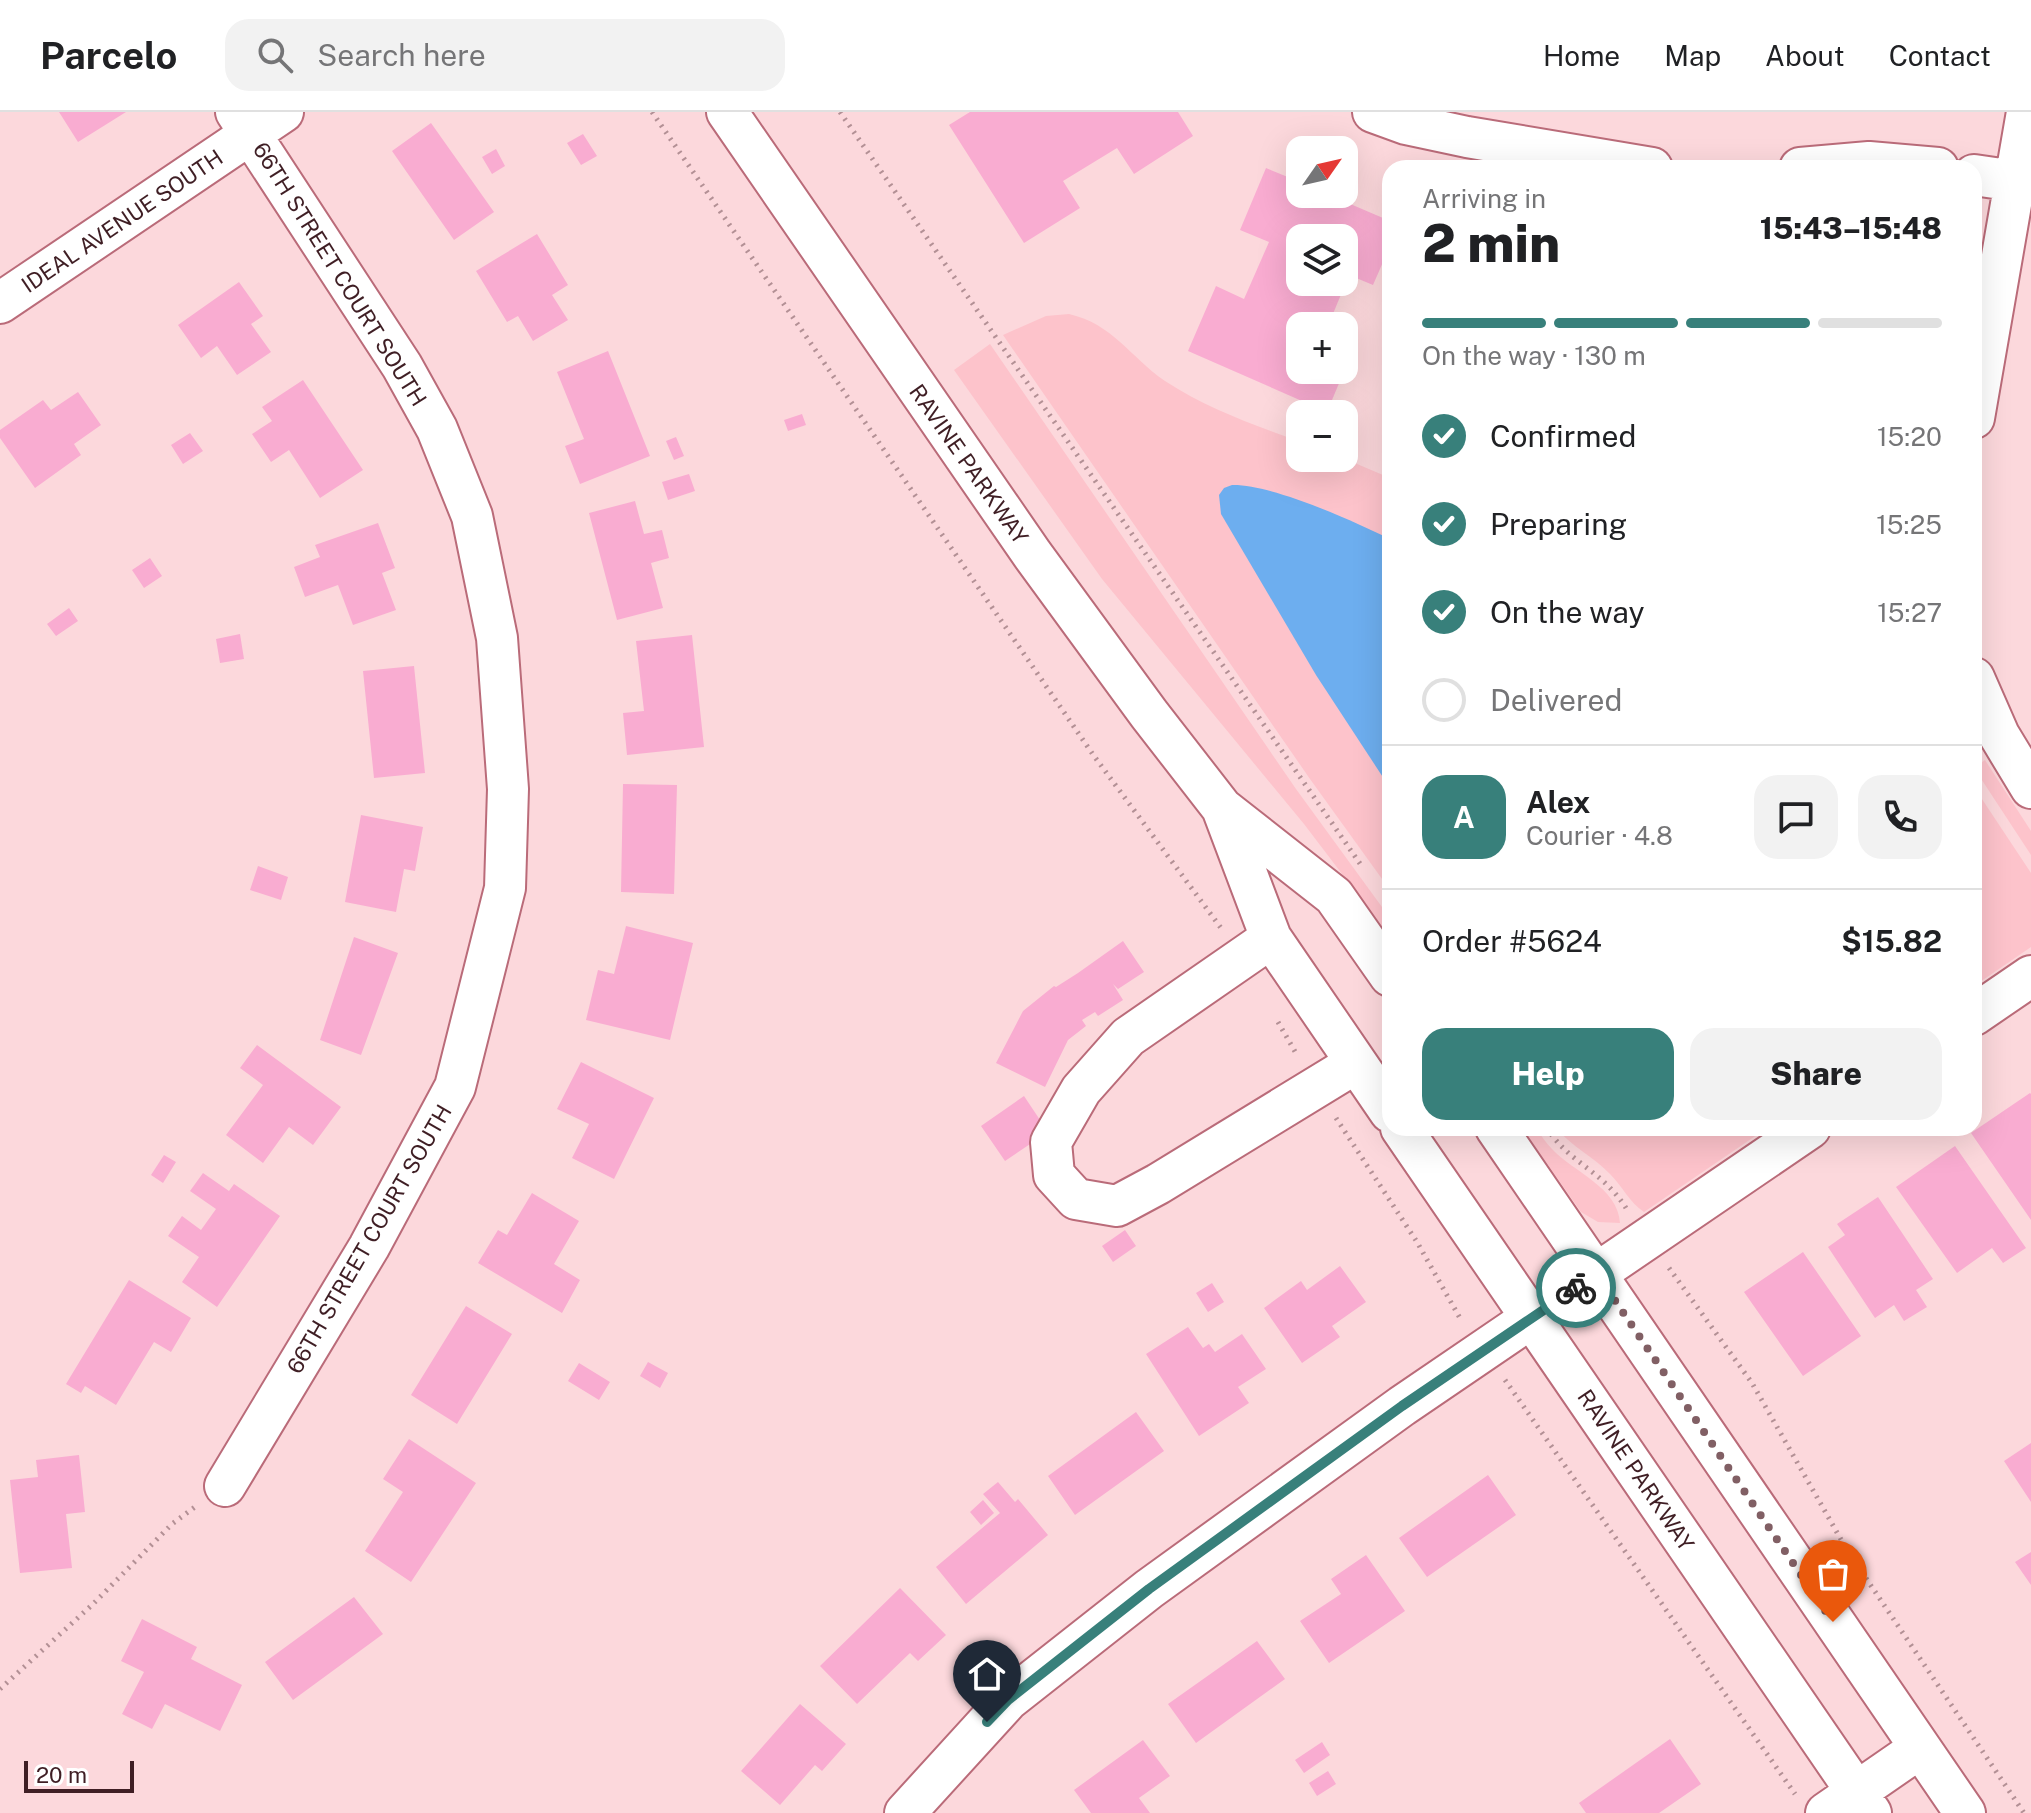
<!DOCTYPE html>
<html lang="en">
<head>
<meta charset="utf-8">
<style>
	:root { --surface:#fff; --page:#f2f2f2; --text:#202124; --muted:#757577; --line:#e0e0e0; --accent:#38807b }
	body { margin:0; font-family:"Public Sans",sans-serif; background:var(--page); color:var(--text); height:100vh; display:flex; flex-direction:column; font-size:30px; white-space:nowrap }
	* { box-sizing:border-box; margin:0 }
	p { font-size:26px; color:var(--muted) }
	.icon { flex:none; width:44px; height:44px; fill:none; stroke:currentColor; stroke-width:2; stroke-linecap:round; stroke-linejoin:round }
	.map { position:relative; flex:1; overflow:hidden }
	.sheet { position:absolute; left:1382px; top:48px; width:600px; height:976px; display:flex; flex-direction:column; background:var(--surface); border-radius:24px; box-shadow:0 8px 32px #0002 }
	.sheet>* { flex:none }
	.needle { width:52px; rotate:56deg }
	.fabs { position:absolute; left:1286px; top:24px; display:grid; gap:16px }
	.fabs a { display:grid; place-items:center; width:72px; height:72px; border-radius:16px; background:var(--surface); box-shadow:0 8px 32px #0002; font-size:40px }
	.scale { position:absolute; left:24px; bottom:20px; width:110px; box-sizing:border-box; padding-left:8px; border:4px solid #3f1e24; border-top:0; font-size:22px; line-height:28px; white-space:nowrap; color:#3f1e24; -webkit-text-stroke:6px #fff; paint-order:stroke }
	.pin { position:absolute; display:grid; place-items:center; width:68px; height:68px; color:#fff; margin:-82px -34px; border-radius:50% 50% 50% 0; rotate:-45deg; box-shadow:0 0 8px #0007 }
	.pin .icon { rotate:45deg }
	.courier { position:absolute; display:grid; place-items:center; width:80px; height:80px; margin:-40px; border:6px solid #38807b; border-radius:50%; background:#fff; color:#222; box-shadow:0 2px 10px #0007 }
	.headline em { font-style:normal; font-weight:800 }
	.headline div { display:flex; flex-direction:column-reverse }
	.headline { display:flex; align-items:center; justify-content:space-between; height:136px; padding:0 40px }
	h1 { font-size:52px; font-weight:800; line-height:60px }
	.bar { display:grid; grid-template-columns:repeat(4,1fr); gap:12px 8px; align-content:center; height:96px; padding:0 40px }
	.bar i { height:10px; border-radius:6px; background:var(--line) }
	.bar .current { background:var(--accent) }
	.bar p { grid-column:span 4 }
	.line { display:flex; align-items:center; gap:20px; padding:0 40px; border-top:2px solid var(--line) }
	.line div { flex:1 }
	.round { display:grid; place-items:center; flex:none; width:84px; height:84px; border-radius:24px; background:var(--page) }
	ol { padding:0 40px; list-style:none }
	li { display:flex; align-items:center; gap:24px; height:88px }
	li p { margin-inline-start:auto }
	li .icon { padding:8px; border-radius:50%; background:var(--accent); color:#fff; stroke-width:4 }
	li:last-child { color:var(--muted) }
	li i { width:44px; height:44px; border:4px solid var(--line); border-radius:50% }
	.action { display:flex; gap:16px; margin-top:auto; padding:16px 40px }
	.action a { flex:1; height:92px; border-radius:24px; background:var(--accent); color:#fff; font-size:32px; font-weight:800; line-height:92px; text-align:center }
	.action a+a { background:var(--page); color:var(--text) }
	header { display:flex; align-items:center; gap:48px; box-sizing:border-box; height:112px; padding:0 40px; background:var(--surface); border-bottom:2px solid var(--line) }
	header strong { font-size:38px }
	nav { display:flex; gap:44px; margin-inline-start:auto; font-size:28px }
	.search { width:560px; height:72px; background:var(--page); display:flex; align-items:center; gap:20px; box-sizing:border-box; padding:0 28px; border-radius:24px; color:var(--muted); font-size:30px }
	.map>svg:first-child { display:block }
	.green { fill:#fdc3cb }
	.water { fill:#6daeef }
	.building { fill:#f9acd1; fill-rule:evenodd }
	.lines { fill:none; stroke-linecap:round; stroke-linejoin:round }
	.minor-casing { stroke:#ba6b79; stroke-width:44 }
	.path { stroke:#b39095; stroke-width:5; stroke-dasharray:2 6; stroke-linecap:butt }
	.minor { stroke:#fff; stroke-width:40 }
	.done { stroke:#815f64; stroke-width:8; stroke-dasharray:0 14.4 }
	.route { stroke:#38807b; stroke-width:10 }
	.labels { text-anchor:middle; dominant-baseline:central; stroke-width:7; stroke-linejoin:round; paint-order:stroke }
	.street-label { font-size:22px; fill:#3f1e24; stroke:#fff }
</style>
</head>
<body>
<header>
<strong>Parcelo</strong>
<div class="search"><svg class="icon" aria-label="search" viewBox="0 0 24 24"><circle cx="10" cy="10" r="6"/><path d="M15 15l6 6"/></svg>Search here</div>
<nav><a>Home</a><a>Map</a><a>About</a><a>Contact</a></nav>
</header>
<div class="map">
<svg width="2031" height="1701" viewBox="0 0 2031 1701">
	<rect width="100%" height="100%" fill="#fcd8dc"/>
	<!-- green -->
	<path class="green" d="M1069,202c44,10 61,43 96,67 43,28 87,43 135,61v16h43l47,20v412l-80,-111 -307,-444 43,-19z
		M990,232l306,445 94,129v19l-86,-113 -202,-245 -148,-209z
		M1985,648l46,71v24l-57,-87z
		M1974,675l57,86v74l-57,39z
		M1522,1016h14c5,7 10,15 16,21 21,23 66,38 68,74l-22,-1 -17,-10z
		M1556,1016h211l-123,84c-15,-10 -21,-25 -34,-38 -16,-17 -38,-27 -54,-46z"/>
	<!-- water -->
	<path class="water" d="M1232,373c40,-1 121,36 158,54v249l-74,-113 -95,-161 -2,-19 5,-7z"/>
	<!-- building -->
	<path class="building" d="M59,0h67l-48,30z
		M970,0h208l15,24 -59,38 -17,-26 -54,33 17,27 -56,35 -75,-118z
		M431,11l63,89 -40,28 -62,-89z
		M583,22l14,22 -16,9 -14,-22z
		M496,37l9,17 -13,8 -10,-17z
		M1266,56l34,14v12h27l63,27v25l-17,39 -24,-10 -21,51h-28v44h44v-30l11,5 -28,67 -139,-61 28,-65 28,13 25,-57 -29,-12zM1300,126h44v44h-44z
		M537,122l31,51 -16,10 16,25 -35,21 -15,-25 -11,6 -31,-51z
		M239,170l24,34 -12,8 20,28 -34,23 -20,-29 -16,12 -23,-33z
		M608,239l42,105 -70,28 -15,-38 19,-7 -27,-67z
		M303,268l60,90 -43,28 -31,-48 -18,12 -19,-28 20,-13 -10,-14z
		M78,280l23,33 -27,19 7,11 -46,33 -35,-50v-8l43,-30 8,10z
		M802,302l4,11 -18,6 -4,-11z
		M190,321l13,18 -20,13 -12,-19z
		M676,325l8,19 -10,4 -8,-19z
		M689,362l6,17 -27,9 -6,-18z
		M635,389l9,33 18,-4 7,28 -18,5 12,45 -46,12 -28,-107z
		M378,411l17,45 -13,5 14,37 -43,15 -15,-40 -33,12 -11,-30 26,-10 -5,-12z
		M150,446l12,18 -18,12 -12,-18z
		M69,496l9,13 -22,15 -9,-12z
		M240,522l4,25 -24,4 -4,-24z
		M692,523l12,112 -77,8 -4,-42 21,-2 -8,-70z
		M414,554l11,107 -51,5 -11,-107z
		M623,672l54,1 -3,109 -53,-2z
		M361,703l62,12 -8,44 -11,-2 -8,43 -51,-10z
		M258,754l30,11 -7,23 -31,-10z
		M626,814l67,17 -23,97 -84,-20 12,-50 16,4z
		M354,825l44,16 -37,102 -41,-15z
		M1123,829l21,31 -26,17 -5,-5 10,16 -25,16 -3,-4 -13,8 4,6 -18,14 -23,47 -49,-24 27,-52 31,-25 2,1 22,-14z
		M257,933l84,62 -28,38 -24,-18 -26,36 -37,-28 37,-50 -23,-17z
		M581,950l73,36 -40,81 -42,-21 17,-34 -32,-15z
		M2030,981l1,1v126l-60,-87z
		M1024,984l24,36 -43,29 -24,-35z
		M1955,1034l71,102 -23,15 -11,-15 -35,25 -61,-86z
		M164,1043l12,7 -13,21 -12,-8z
		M203,1061l26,18 5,-7 46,32 -63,91 -35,-25 17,-25 -31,-21 14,-20 19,14 15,-21 -26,-18z
		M532,1081l47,28 -25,43 26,16 -18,33 -84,-50 20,-33 9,5z
		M1878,1085l55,82 -17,11 11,17 -23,14 -10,-16 -19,13 -47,-71 17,-12 -8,-11z
		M1125,1118l11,16 -23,16 -11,-16z
		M1803,1140l58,84 -58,40 -59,-84z
		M1340,1154l26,36 -34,24 8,11 -38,26 -38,-55 37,-27 6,9z
		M129,1168l62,38 -20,34 -17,-10 -38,63 -31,-19 -4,7 -15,-9z
		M1212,1171l12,19 -16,10 -12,-19z
		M466,1194l46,28 -55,90 -46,-29z
		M1188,1215l15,21 6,-4 6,8 27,-18 24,35 -28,18 11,16 -50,33 -53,-82z
		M648,1250l20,11 -8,15 -20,-12z
		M579,1251l31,19 -11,18 -31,-19z
		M1136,1300l28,39 -89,64 -27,-39z
		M409,1327l67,44 -65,99 -46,-31 38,-59 -20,-13z
		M2031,1331v59l-27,-41z
		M79,1343l6,57 -19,2 6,54 -52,5 -10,-93 28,-3 -2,-17z
		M1488,1363l28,40 -89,62 -28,-39z
		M998,1370l17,20 3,-3 30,36 -82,69 -30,-37 64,-54 -17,-19z
		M983,1388l11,13 -13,12 -11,-13z
		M2031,1440v33l-16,-23z
		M1366,1443l39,56 -76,52 -29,-42 41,-27 -10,-15z
		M900,1476l46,47 -28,26 -8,-8 -53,51 -37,-38z
		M354,1485l29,37 -90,66 -28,-38z
		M142,1507l55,28 -6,12 51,26 -22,46 -55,-27 -13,25 -30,-15 22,-42 -23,-11z
		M1257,1529l28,38 -89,64 -28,-39z
		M800,1592l46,40 -24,27 -7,-6 -35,40 -39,-34z
		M1670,1627l31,45 -42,29h-73l-7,-10z
		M1143,1628l27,36 -31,22 11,15h-59l-17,-23z
		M1322,1630l8,13 -26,18 -9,-13z
		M1328,1659l8,13 -19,12 -8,-13z"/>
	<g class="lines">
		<!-- minor casing -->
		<g class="minor-casing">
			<path id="minor" d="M727,0l305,442 117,160 73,94 112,88 56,80
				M1373,0l33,12 61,13 185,31
				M1800,56l69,-6 69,6
				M1974,63l41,6
				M0,191l283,-191
				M1974,306l53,-306
				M1974,566l25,57 32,53
				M1222,696l49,130 119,174
				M1271,826l-143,99 -47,53 -30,52 3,33 22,24 41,7 41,-22 198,-121
				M1974,903l57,-39
				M1401,1016l470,685
				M1496,1016l469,685
				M225,1374l144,-239 86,-160 50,-199 3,-99 -11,-151 -25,-122 -35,-87 -35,-63 -166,-254
				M905,1701l103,-113 141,-111 253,-183 408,-278
				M1826,1701l94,-65"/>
		</g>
		<!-- path -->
		<path class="path" d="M652,0l442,644 127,172
			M840,0l523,756
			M1278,910l19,33
			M1336,1006l81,124 44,78
			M1551,1022c23,31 52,38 75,74
			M1669,1156l83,115 95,167 177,263
			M1505,1268l290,414
			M0,1577l93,-85 79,-80 23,-17"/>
		<!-- minor -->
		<use href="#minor" class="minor"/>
	</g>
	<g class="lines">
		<!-- done -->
		<path class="done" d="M1576,1176l21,-14 236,348"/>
		<!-- route -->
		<path class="route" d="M987,1610l21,-22 141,-111 253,-183 174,-118"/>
	</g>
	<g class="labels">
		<!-- street labels -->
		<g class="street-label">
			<text transform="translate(122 109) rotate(-34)">IDEAL AVENUE SOUTH</text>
			<text transform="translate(340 162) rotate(58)">66TH STREET COURT SOUTH</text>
			<text transform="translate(969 352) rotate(55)">RAVINE PARKWAY</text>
			<text transform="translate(369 1127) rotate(-60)">66TH STREET COURT SOUTH</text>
			<text transform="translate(1636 1358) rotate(56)">RAVINE PARKWAY</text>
		</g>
	</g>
</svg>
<div class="fabs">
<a><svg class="needle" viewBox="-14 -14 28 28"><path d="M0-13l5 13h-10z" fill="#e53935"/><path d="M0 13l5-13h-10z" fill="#757577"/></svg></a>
<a><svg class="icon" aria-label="layers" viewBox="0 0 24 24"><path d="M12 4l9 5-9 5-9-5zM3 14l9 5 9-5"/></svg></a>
<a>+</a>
<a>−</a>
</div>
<div class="scale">20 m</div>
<div class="pin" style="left:1833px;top:1510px;background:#ea580c"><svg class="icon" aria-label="bag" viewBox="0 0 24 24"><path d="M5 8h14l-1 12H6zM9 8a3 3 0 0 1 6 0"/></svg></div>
<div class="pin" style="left:987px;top:1610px;background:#1f2937"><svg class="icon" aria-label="home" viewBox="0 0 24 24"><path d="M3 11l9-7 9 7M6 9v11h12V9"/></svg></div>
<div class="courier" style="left:1576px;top:1176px"><svg class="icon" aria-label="bike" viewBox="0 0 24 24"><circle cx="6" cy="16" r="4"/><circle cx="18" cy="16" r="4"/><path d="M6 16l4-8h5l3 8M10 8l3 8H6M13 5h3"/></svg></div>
<section class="sheet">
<div class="headline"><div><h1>2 min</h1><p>Arriving in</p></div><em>15:43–15:48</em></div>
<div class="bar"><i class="current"></i><i class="current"></i><i class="current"></i><i></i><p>On the way · 130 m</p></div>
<ol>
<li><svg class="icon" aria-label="check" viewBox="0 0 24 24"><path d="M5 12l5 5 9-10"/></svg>Confirmed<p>15:20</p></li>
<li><svg class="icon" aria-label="check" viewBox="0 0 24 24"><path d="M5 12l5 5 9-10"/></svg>Preparing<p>15:25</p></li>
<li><svg class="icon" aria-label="check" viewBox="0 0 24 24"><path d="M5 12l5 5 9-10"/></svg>On the way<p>15:27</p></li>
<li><i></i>Delivered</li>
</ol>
<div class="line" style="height:144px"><b class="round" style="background:var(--accent);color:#fff">A</b><div><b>Alex</b><p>Courier · 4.8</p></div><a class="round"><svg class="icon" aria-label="chat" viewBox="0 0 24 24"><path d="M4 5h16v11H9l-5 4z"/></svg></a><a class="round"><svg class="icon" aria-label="phone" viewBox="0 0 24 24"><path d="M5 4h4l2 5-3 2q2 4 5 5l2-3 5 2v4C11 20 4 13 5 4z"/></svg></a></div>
<div class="line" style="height:104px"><div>Order #5624</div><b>$15.82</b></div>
<div class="action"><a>Help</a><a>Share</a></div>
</section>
</div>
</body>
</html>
